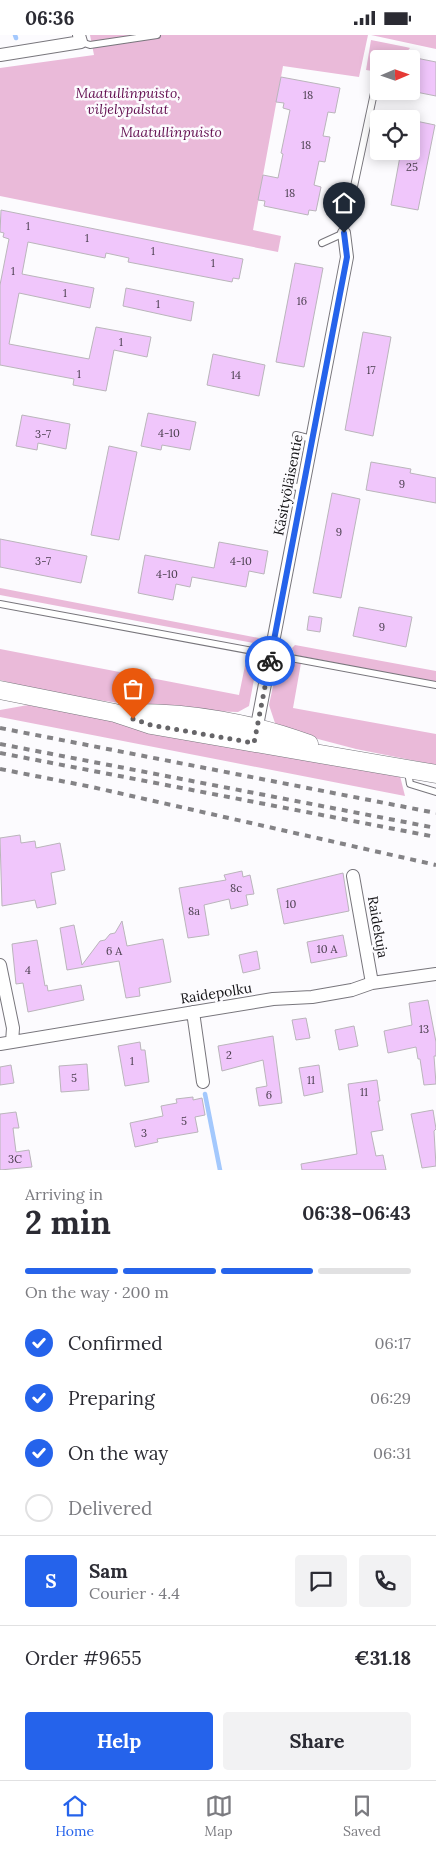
<!DOCTYPE html>
<html lang="en">
<head>
<meta charset="utf-8">
<style>
	:root { --surface:#fff; --page:#f2f2f3; --text:#2b2b33; --muted:#7c7c81; --line:#e1e1e2; --accent:#2563eb }
	body { margin:0; font-family:Lora,serif; background:var(--page); color:var(--text); height:100vh; display:flex; flex-direction:column; font-size:19px; white-space:nowrap }
	* { box-sizing:border-box; margin:0 }
	p { font-size:16px; color:var(--muted) }
	.icon { flex:none; width:28px; height:28px; fill:none; stroke:currentColor; stroke-width:2; stroke-linecap:round; stroke-linejoin:round }
	.map { position:relative; height:1135px; overflow:hidden }
	.details { display:flex; flex-direction:column; background:var(--surface); flex:1 }
	.details>* { flex:none }
	.needle { width:32px; rotate:88deg }
	.controls { position:absolute; left:370px; top:15px; display:grid; gap:10px }
	.controls a { display:grid; place-items:center; width:50px; height:50px; border-radius:5px; background:var(--surface); box-shadow:0 2px 12px #0003; font-size:25px }
	.pin { position:absolute; display:grid; place-items:center; width:42px; height:42px; color:#fff; margin:-51px -21px; border-radius:50% 50% 50% 0; rotate:-45deg; box-shadow:0 0 5px #0007 }
	.pin .icon { rotate:45deg }
	.courier { position:absolute; display:grid; place-items:center; width:50px; height:50px; margin:-25px; border:4px solid #2563eb; border-radius:50%; background:#fff; color:#222; box-shadow:0 1px 6px #0007 }
	.head em { font-style:normal; font-weight:700 }
	.head div { display:flex; flex-direction:column-reverse }
	.head { display:flex; align-items:center; justify-content:space-between; height:85px; padding:0 25px }
	h1 { font-size:32px; font-weight:700; line-height:38px }
	.bar { display:grid; grid-template-columns:repeat(4,1fr); gap:8px 5px; align-content:center; height:60px; padding:0 25px }
	.bar i { height:6px; border-radius:4px; background:var(--line) }
	.bar .current { background:var(--accent) }
	.bar p { grid-column:span 4 }
	.line { display:flex; align-items:center; gap:12px; padding:0 25px; border-top:1px solid var(--line) }
	.line div { flex:1 }
	.round { display:grid; place-items:center; flex:none; width:52px; height:52px; border-radius:5px; background:var(--page) }
	ol { padding:0 25px; list-style:none }
	li { display:flex; align-items:center; gap:15px; height:55px }
	li p { margin-inline-start:auto }
	li .icon { padding:5px; border-radius:50%; background:var(--accent); color:#fff; stroke-width:4 }
	li:last-child { color:var(--muted) }
	li i { width:28px; height:28px; border:2px solid var(--line); border-radius:50% }
	.cta { display:flex; gap:10px; margin-top:auto; padding:10px 25px }
	.cta a { flex:1; height:58px; border-radius:5px; background:var(--accent); color:#fff; font-size:20px; font-weight:700; line-height:58px; text-align:center }
	.cta a+a { background:var(--page); color:var(--text) }
	.status { display:flex; justify-content:space-between; align-items:center; height:35px; padding:0 25px; background:var(--surface); direction:ltr }
	.status svg { height:14px; fill:currentColor }
	.menu { display:flex; justify-content:space-around; align-items:center; height:70px; border-top:1px solid var(--line); background:var(--surface); font-size:14px; color:var(--muted) }
	.menu a { display:grid; justify-items:center; gap:2px }
	.menu .current { color:var(--accent) }
	.map>svg:first-child { display:block }
	.green { fill:#eabad9 }
	.lines { fill:none; stroke-linecap:round; stroke-linejoin:round }
	.stream { stroke:#a3c8fd; stroke-width:4.5 }
	.building { fill:#f0c6fb; stroke:#bab5bb }
	.service-casing { stroke:#78767c; stroke-width:8 }
	.minor-casing { stroke:#78767c; stroke-width:14 }
	.secondary-casing { stroke:#78767c; stroke-width:19 }
	.service { stroke:#fff; stroke-width:6 }
	.minor { stroke:#fff; stroke-width:12 }
	.secondary { stroke:#fff; stroke-width:18 }
	.rail { stroke:#848386; stroke-width:4; stroke-dasharray:6 6; stroke-linecap:butt }
	.done { stroke:#666568; stroke-width:5; stroke-dasharray:0 9 }
	.route { stroke:#2563eb; stroke-width:6 }
	.labels { text-anchor:middle; dominant-baseline:central; stroke-width:5; stroke-linejoin:round; paint-order:stroke }
	.number-label { font-size:11px; fill:#4c4050 }
	.park-label { font-size:14px; font-style:italic; fill:#630f50; stroke:#fcfbfe }
	.street-label { font-size:14px; fill:#151417; stroke:#fcfbfe }
</style>
</head>
<body>
<div class="status"><b>06:36</b><svg viewBox="0 0 49 12"><path d="M0 12V9h3v3zM5 12V6h3v6zM10 12V3h3v9zM15 12V0h3v12zM26 1h20v11H26zM47 4h2v5h-2z"/></svg></div>
<div class="map">
<svg width="436" height="1135" viewBox="0 0 436 1135">
	<rect width="100%" height="100%" fill="#fcfbfe"/>
	<!-- green -->
	<path class="green" d="M90,0h278l-9,42 -76,-11 -30,164 28,6 -3,16 -278,-56v-128l94,-13z
		M371,0h65v14z
		M371,5l35,7 4,1 -9,11h-22v13l-13,-2z
		M0,553l259,50 -1,6 -258,-49z
		M295,610l141,26v11l-141,-27 -3,-7z
		M0,614l239,46 8,-39 11,2 -9,48 -11,6c-79,-3 -162,-11 -238,-32z
		M289,627l12,1 -8,45 143,26v31l-80,-16 -57,-15 -24,-11 -6,-18 8,-38z
		M28,670l372,71 5,20 -405,-79v-7z"/>
	<g class="lines">
		<!-- stream -->
		<path class="stream" d="M15,0l1,3
			M205,1059l15,76"/>
	</g>
	<!-- building -->
	<path class="building" d="M411,22l25,5v34l-25,-5z
		M281,42l59,11 -5,25 -7,-1 -5,24 7,1 -5,25 -6,-1 -5,24 7,2 -5,24 -7,-1 -1,5 -44,-9 1,-5 -7,-1 5,-25 15,3 5,-24 -2,-1 9,-43 -7,-2 1,-5 -8,-1z
		M411,85l24,5 -17,85 -27,-5 10,-54h10z
		M1,175l242,49 -4,20 -6,-1 -1,4 -104,-20 1,-4 -23,-5 -1,5 -77,-16 -6,32 72,14 -4,20 -71,-15 -10,51 80,15 7,-32 55,10 -4,20 -33,-7 -8,41 -33,-6 1,-6 -74,-14v-80l9,-46 -6,-2 1,-4 -4,-1z
		M295,228l28,5 -19,99 -28,-5z
		M126,253l68,14 -3,19 -68,-15z
		M363,297l28,5 -18,99 -28,-6z
		M213,319l52,11 -6,31 -52,-11z
		M148,378l48,9 -6,28 -28,-5 -1,5 -20,-4z
		M22,380l48,9 -4,25 -28,-6 -1,7 -21,-4z
		M109,411l28,6 -18,88 -28,-5z
		M371,427l40,7 -1,4 26,5v25l-70,-13z
		M332,458l28,6 -19,99 -28,-5z
		M0,504l87,17 -6,27 -81,-16z
		M219,507l49,9 -4,23 -15,-3 -3,16 -54,-10 -2,10 -14,-3 -3,16 -35,-7 7,-38 69,13z
		M359,572l53,10 -6,30 -53,-11z
		M309,581l13,2 -2,14 -13,-2z
		M20,800l1,8 14,-2 1,7 24,-5 5,27 -14,3 5,31 -19,4 -2,-8 -33,6 -2,-68z
		M242,836l1,6 7,-2 4,19 -8,1 2,10 -17,4 -2,-10 -25,6 5,30 -21,3 -9,-50 47,-8 -2,-5z
		M343,838l6,38 -65,13 -7,-35z
		M122,886l5,25 36,-7 8,43 -32,6 1,8 -14,2 -7,-37 -52,9 -7,-42 14,-3 8,40 18,-24 5,-1 5,-6 5,-1z
		M343,900l4,21 -36,7 -4,-21z
		M37,905l8,46 2,-1 1,6 33,-6 3,15 -56,12 -5,-29 -7,1 -4,-40z
		M257,916l3,18 -17,4 -4,-18z
		M428,965l8,42v14h-2l2,28 -12,1 -4,-26h-2l-2,-12 -28,6 -4,-22 28,-6 -3,-22z
		M306,983l4,20 -14,2 -4,-20z
		M354,991l4,20 -19,4 -4,-20z
		M273,1001l9,67 -23,3 -3,-18 11,-2 -4,-26 -41,11 -4,-25z
		M140,1007l1,8h4l4,32 -24,4 -7,-40z
		M87,1029l2,26 -28,2 -2,-26z
		M11,1030l3,18 -14,2v-18z
		M319,1030l4,27 -19,4 -5,-28z
		M377,1045l3,21h-2l5,29 -12,2 5,24 7,-1 3,15h-84l-1,-6 56,-10 -9,-70z
		M193,1062v3l9,-2 3,17 -10,2 3,15 -41,7 1,3 -23,5 -5,-24 33,-7 -2,-10 16,-3 -1,-4z
		M433,1075l3,19 -2,2 2,35 -14,2 -11,-54z
		M16,1077l3,16h-6l3,24 13,-2 3,17 -32,3v-56z"/>
	<g class="lines">
		<!-- service casing -->
		<g class="service-casing">
			<path id="service" d="M81,7l9,3 67,-10
				M322,208l22,-10 30,-140
				M296,400l16,4
				M287,450l16,3
				M0,569l436,81
				M408,737l2,12 26,8"/>
		</g>
		<!-- minor casing -->
		<g class="minor-casing">
			<path id="minor" d="M0,20l81,-13 -2,-7
				M255,701l92,-479 -3,-24
				M353,841l19,107
				M0,930l13,63 -1,14
				M193,977l10,70
				M0,1009l273,-45 39,-2 40,-7 20,-7 64,-9"/>
		</g>
		<!-- secondary casing -->
		<g class="secondary-casing">
			<path id="secondary" d="M0,655l115,23 36,12 285,49
				M129,678c60,-1 124,10 180,31"/>
		</g>
		<!-- service -->
		<use href="#service" class="service"/>
		<!-- minor -->
		<use href="#minor" class="minor"/>
		<!-- secondary -->
		<use href="#secondary" class="secondary"/>
		<!-- rail -->
		<path class="rail" d="M0,693l436,85
			M0,709l436,84
			M0,718l436,84
			M0,734l92,18 344,78"/>
	</g>
	<g class="lines">
		<!-- done -->
		<path class="done" d="M133,684l18,6 103,18 16,-82"/>
		<!-- route -->
		<path class="route" d="M270,626l77,-404 -3,-24"/>
	</g>
	<g class="labels">
		<!-- number labels -->
		<g class="number-label">
			<text x="308" y="60">18</text>
			<text x="306" y="110">18</text>
			<text x="412" y="132">25</text>
			<text x="290" y="158">18</text>
			<text x="28" y="191">1</text>
			<text x="87" y="203">1</text>
			<text x="153" y="216">1</text>
			<text x="213" y="228">1</text>
			<text x="13" y="236">1</text>
			<text x="65" y="258">1</text>
			<text x="302" y="266">16</text>
			<text x="158" y="269">1</text>
			<text x="121" y="307">1</text>
			<text x="371" y="335">17</text>
			<text x="79" y="339">1</text>
			<text x="236" y="340">14</text>
			<text x="169" y="398">4-10</text>
			<text x="43" y="399">3-7</text>
			<text x="402" y="449">9</text>
			<text x="339" y="497">9</text>
			<text x="43" y="526">3-7</text>
			<text x="241" y="526">4-10</text>
			<text x="167" y="539">4-10</text>
			<text x="382" y="592">9</text>
			<text x="236" y="853">8c</text>
			<text x="291" y="869">10</text>
			<text x="194" y="876">8a</text>
			<text x="327" y="914">10 A</text>
			<text x="114" y="916">6 A</text>
			<text x="28" y="935">4</text>
			<text x="424" y="994">13</text>
			<text x="229" y="1020">2</text>
			<text x="132" y="1026">1</text>
			<text x="74" y="1043">5</text>
			<text x="311" y="1045">11</text>
			<text x="364" y="1057">11</text>
			<text x="269" y="1060">6</text>
			<text x="184" y="1086">5</text>
			<text x="144" y="1098">3</text>
			<text x="15" y="1124">3C</text>
		</g>
		<!-- park labels -->
		<g class="park-label">
			<text x="128" y="58">Maatullinpuisto,<tspan x="128" dy="16">viljelypalstat</tspan></text>
			<text x="171" y="97">Maatullinpuisto</text>
		</g>
		<!-- street labels -->
		<g class="street-label">
			<text transform="translate(288 450) rotate(-79)">Käsityöläisentie</text>
			<text transform="translate(378 892) rotate(80)">Raidekuja</text>
			<text transform="translate(216 958) rotate(-9)">Raidepolku</text>
		</g>
	</g>
</svg>
<div class="controls">
<a><svg class="needle" viewBox="-14 -14 28 28"><path d="M0-13l5 13h-10z" fill="#e53935"/><path d="M0 13l5-13h-10z" fill="#7c7c81"/></svg></a>
<a><svg class="icon" aria-label="locate" viewBox="0 0 24 24"><circle cx="12" cy="12" r="6"/><path d="M12 2v4M12 18v4M2 12h4M18 12h4"/></svg></a>
</div>
<div class="pin" style="left:133px;top:684px;background:#ea580c"><svg class="icon" aria-label="bag" viewBox="0 0 24 24"><path d="M5 8h14l-1 12H6zM9 8a3 3 0 0 1 6 0"/></svg></div>
<div class="pin" style="left:344px;top:198px;background:#1f2937"><svg class="icon" aria-label="home" viewBox="0 0 24 24"><path d="M3 11l9-7 9 7M6 9v11h12V9"/></svg></div>
<div class="courier" style="left:270px;top:626px"><svg class="icon" aria-label="bike" viewBox="0 0 24 24"><circle cx="6" cy="16" r="4"/><circle cx="18" cy="16" r="4"/><path d="M6 16l4-8h5l3 8M10 8l3 8H6M13 5h3"/></svg></div>
</div>
<section class="details">
<div class="head"><div><h1>2 min</h1><p>Arriving in</p></div><em>06:38–06:43</em></div>
<div class="bar"><i class="current"></i><i class="current"></i><i class="current"></i><i></i><p>On the way · 200 m</p></div>
<ol>
<li><svg class="icon" aria-label="check" viewBox="0 0 24 24"><path d="M5 12l5 5 9-10"/></svg>Confirmed<p>06:17</p></li>
<li><svg class="icon" aria-label="check" viewBox="0 0 24 24"><path d="M5 12l5 5 9-10"/></svg>Preparing<p>06:29</p></li>
<li><svg class="icon" aria-label="check" viewBox="0 0 24 24"><path d="M5 12l5 5 9-10"/></svg>On the way<p>06:31</p></li>
<li><i></i>Delivered</li>
</ol>
<div class="line" style="height:90px"><b class="round" style="background:var(--accent);color:#fff">S</b><div><b>Sam</b><p>Courier · 4.4</p></div><a class="round"><svg class="icon" aria-label="chat" viewBox="0 0 24 24"><path d="M4 5h16v11H9l-5 4z"/></svg></a><a class="round"><svg class="icon" aria-label="phone" viewBox="0 0 24 24"><path d="M5 4h4l2 5-3 2q2 4 5 5l2-3 5 2v4C11 20 4 13 5 4z"/></svg></a></div>
<div class="line" style="height:65px"><div>Order #9655</div><b>€31.18</b></div>
<div class="cta"><a>Help</a><a>Share</a></div>
</section>
<nav class="menu">
<a class="current"><svg class="icon" aria-label="home" viewBox="0 0 24 24"><path d="M3 11l9-7 9 7M6 9v11h12V9"/></svg>Home</a>
<a><svg class="icon" aria-label="map" viewBox="0 0 24 24"><path d="M3 6l6-2 6 2 6-2v14l-6 2-6-2-6 2zM9 4v14M15 6v14"/></svg>Map</a>
<a><svg class="icon" aria-label="saved" viewBox="0 0 24 24"><path d="M7 4h10v16l-5-4-5 4z"/></svg>Saved</a>
</nav>
</body>
</html>
